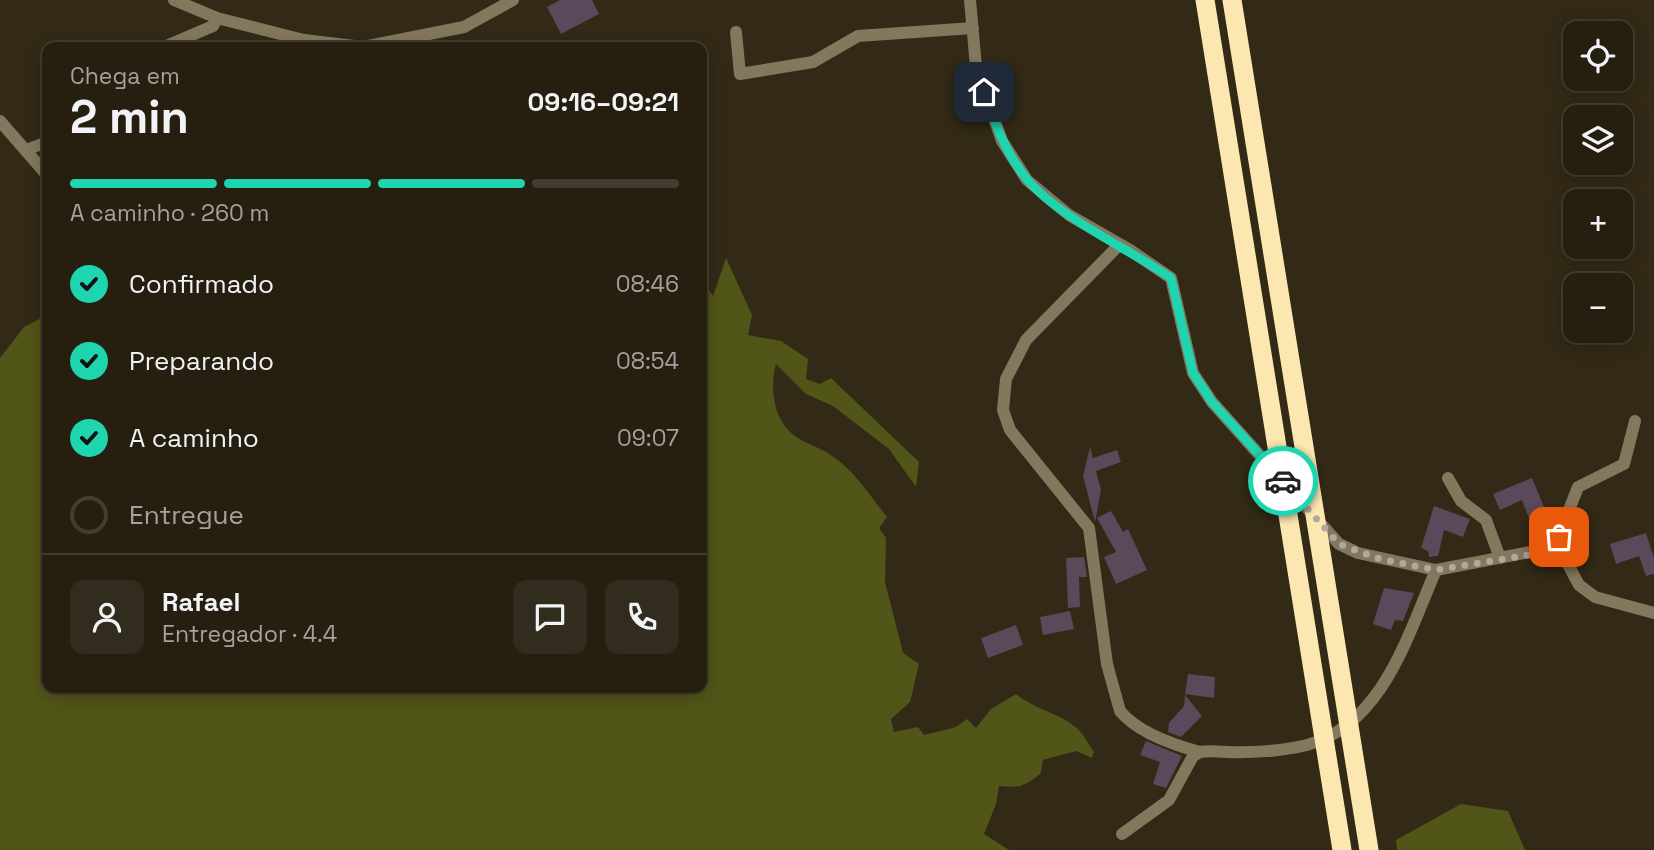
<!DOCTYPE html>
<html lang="pt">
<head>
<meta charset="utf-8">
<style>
	:root { --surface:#261f10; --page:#322c1e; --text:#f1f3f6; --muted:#a4a29f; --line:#423d30; --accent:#1ed5b0 }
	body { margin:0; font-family:"Space Grotesk",sans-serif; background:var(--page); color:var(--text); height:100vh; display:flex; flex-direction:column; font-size:26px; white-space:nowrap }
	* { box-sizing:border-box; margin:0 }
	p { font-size:23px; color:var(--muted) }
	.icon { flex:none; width:38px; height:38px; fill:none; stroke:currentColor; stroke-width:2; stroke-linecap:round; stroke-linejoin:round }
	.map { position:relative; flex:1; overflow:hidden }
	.panel { position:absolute; left:42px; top:42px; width:665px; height:651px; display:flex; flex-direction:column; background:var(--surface); border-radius:14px; box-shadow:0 4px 18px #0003,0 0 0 2px var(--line) }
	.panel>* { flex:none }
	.controls { position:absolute; left:1563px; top:21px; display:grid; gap:14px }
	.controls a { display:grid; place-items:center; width:70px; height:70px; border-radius:14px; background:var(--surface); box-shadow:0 4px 18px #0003,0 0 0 2px var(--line); font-size:35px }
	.pin { position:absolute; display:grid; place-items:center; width:60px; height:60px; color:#fff; margin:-30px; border-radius:14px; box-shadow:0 4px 10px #0006 }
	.courier { position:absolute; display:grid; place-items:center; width:70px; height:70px; margin:-35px; border:5px solid #1ed5b0; border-radius:50%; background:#fff; color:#222; box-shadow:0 2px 9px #0007 }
	.head em { font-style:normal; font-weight:700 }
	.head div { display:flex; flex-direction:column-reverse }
	.head { display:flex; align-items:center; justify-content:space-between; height:119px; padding:0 28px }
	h1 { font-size:46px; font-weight:700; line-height:52px }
	.bar { display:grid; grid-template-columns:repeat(4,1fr); gap:10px 7px; align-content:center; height:84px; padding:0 28px }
	.bar i { height:9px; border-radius:5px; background:var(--line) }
	.bar .selected { background:var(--accent) }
	.bar p { grid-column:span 4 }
	.line { display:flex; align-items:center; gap:18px; padding:0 28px; border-top:2px solid var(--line) }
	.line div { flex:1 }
	.round { display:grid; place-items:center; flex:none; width:74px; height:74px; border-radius:14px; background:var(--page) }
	ol { padding:0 28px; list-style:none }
	li { display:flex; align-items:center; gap:21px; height:77px }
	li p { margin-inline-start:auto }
	li .icon { padding:7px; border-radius:50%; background:var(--accent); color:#111; stroke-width:4 }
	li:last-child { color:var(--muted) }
	li i { width:38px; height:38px; border:4px solid var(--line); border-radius:50% }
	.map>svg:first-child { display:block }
	.green { fill:#515517 }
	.building { fill:#59495a }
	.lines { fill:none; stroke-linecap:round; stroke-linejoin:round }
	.minor { stroke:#83785d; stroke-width:12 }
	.highway { stroke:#fce7b0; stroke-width:19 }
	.done { stroke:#b0a99b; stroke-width:7; stroke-dasharray:0 12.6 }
	.route { stroke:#1ed5b0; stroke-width:9 }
</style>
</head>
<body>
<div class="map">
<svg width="1654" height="850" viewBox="0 0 1654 850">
	<rect width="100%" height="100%" fill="#322916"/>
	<!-- green -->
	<path class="green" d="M726,258l26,57 -4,20 33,6 27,18 -2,20 14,5 11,-6 88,84 -3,25 -27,-38 -56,-43 -27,-12 -30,-30c-7,25 -2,60 22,74 11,7 24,10 34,18 23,15 38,40 55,61l-8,11 7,10 -1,44 18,71 16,11 -9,38 -19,17 3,13 24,-5 6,8 32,-8 11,-8 9,9 15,-19 25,-15c20,16 44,19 62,35 6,6 11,16 16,23l-2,6 -16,-7 -33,9 -2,13c-18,14 -20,15 -42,13l-3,18 -12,30 25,16h-1009v-492l24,-31 23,-12v373h655v-408l11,16z
		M1461,804l47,7 17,39h-128l-1,-10z"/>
	<!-- building -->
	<path class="building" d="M560,0h32l7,14 -38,20 -14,-27z
		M1090,447l3,11 24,-8 4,12 -25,9 5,19 -6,32 -12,-46z
		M1532,478l15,36 -17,7 -8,-21 -22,10 -7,-16z
		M1434,506l36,13 -7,18 -19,-7 -6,26 -9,1 -1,-6 -7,-3z
		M1111,511l12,21 5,-3 19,41 -31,14 -12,-27 12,-5 -19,-34z
		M1646,533l8,25v16l-8,2 -7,-20 -23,8 -6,-20z
		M1084,557l3,20h-8l1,30 -12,1 -2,-50z
		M1384,588l30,5 -11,28 -8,-1 -4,10 -18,-6z
		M1070,611l4,18 -31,6 -3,-18z
		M1016,625l7,20 -35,13 -7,-20z
		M1188,674l27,3 -1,21 -29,-4z
		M1185,695l17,21 -21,21 -13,-5 1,-9 15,-17z
		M1146,741l36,15 -16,32 -13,-4 7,-22 -20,-7z"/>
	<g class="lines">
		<!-- minor -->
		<path class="minor" d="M174,0l43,18 87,22 59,7 101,-20 49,-27
			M970,0l6,67 26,74 25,39 42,35 61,35 41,28 22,95 19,29 127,142 19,9 78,17 94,-18 23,-1 10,4 16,30 16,12 59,16
			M736,32l4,42 73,-12 45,-26 115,-8
			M164,47l49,-21 4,-8
			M0,121l47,54
			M26,150l21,-8
			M1120,244l-94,96 -20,39 -3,31 7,20 79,98 18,136 13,47c18,22 54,34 80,41
			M1448,478l13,23 25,19 14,38
			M1553,551l25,-64 46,-23 11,-43
			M1122,834l47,-34 24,-44 7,-4c10,-2 17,0 27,0 24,1 56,-1 80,-7 76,-20 101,-111 129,-175"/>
		<!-- highway -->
		<path class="highway" d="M1205,0l137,850
			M1232,0l137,850"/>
	</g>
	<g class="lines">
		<!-- done -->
		<path class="done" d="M1283,481l56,63 41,15 56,11 117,-19 6,-14"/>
		<!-- route -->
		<path class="route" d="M984,92c11,31 21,60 42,86 30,38 103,71 145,100l22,95 19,29 71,79"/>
	</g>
</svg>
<div class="controls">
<a><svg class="icon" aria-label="locate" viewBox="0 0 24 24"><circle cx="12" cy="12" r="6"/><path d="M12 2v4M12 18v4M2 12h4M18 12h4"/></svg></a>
<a><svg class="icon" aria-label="layers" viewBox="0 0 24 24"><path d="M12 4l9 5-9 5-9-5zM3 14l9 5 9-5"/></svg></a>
<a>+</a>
<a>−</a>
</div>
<div class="pin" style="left:1559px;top:537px;background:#ea580c"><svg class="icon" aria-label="bag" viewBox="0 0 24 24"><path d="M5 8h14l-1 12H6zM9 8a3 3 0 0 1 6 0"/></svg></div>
<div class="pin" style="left:984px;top:92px;background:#1f2937"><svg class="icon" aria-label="home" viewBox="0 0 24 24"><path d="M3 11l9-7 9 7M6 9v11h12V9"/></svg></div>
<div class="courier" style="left:1283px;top:481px"><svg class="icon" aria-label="car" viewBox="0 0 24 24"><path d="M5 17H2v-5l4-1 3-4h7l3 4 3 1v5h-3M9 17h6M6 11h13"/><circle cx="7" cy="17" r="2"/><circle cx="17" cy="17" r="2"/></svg></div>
<section class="panel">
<div class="head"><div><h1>2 min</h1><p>Chega em</p></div><em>09:16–09:21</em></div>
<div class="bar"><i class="selected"></i><i class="selected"></i><i class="selected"></i><i></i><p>A caminho · 260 m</p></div>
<ol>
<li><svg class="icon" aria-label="check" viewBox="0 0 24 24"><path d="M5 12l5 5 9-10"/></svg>Confirmado<p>08:46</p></li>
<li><svg class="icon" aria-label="check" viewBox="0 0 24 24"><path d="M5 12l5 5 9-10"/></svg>Preparando<p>08:54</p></li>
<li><svg class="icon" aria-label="check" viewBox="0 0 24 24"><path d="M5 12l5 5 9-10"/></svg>A caminho<p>09:07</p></li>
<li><i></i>Entregue</li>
</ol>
<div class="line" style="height:126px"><a class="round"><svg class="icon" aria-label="person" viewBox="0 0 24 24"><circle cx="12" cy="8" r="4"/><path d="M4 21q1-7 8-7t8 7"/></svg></a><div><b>Rafael</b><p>Entregador · 4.4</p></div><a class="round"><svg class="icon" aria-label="chat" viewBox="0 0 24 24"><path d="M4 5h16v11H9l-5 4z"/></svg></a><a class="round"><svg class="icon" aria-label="phone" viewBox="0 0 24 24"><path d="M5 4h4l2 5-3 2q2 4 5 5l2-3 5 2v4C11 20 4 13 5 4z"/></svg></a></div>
</section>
</div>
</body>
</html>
